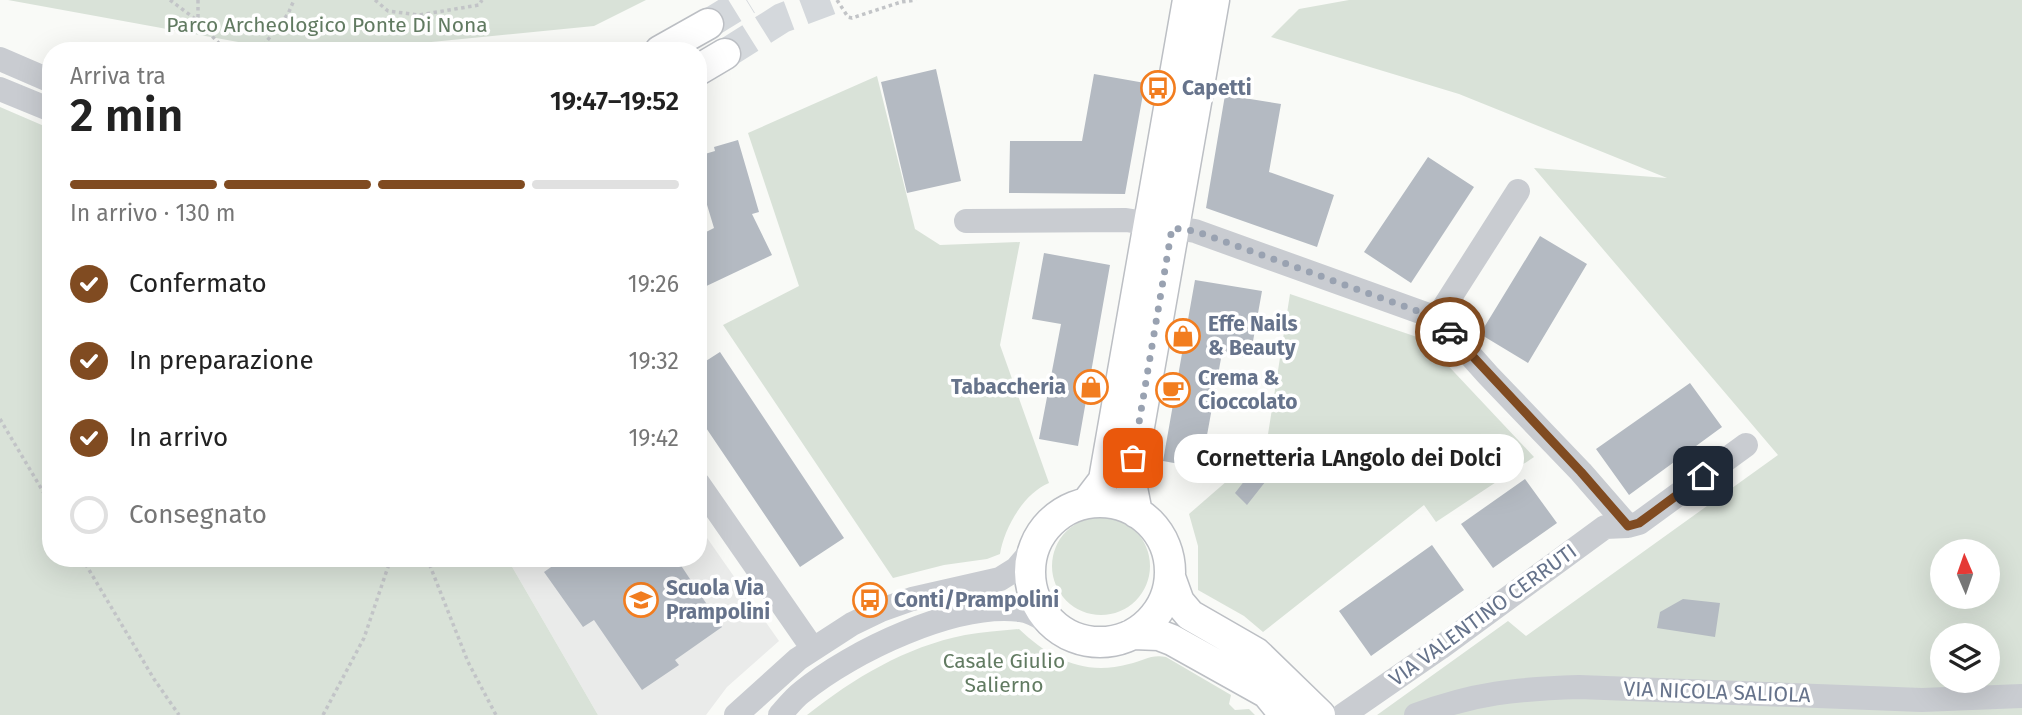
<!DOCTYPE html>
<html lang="it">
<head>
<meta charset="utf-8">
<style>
	:root { --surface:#fff; --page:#f2f2f2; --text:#222; --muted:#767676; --line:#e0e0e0; --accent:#804b21 }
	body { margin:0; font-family:"Fira Sans",sans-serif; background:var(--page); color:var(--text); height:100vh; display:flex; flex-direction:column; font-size:26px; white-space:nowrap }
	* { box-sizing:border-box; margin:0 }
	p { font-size:23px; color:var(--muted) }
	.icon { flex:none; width:38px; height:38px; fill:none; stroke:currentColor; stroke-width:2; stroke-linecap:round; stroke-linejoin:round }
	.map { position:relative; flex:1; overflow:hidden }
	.drawer { position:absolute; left:42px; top:42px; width:665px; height:525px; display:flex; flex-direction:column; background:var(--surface); border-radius:28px; box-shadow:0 7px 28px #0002 }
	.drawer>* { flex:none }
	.needle { width:46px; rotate:358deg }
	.fabs { position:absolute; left:1930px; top:539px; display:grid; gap:14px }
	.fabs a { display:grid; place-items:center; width:70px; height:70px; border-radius:50%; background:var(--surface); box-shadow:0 7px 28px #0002; font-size:35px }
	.pin { position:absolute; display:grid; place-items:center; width:60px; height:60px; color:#fff; margin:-30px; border-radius:14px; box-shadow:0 4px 10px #0006 }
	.courier { position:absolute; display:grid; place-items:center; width:70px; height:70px; margin:-35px; border:5px solid #804b21; border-radius:50%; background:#fff; color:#222; box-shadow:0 2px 9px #0007 }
	.bubble { position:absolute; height:49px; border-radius:24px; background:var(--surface); box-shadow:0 7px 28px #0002; font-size:23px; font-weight:600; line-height:49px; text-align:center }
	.overview em { font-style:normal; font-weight:600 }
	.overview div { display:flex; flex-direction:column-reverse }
	.overview { display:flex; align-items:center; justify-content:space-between; height:119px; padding:0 28px }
	h1 { font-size:46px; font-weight:600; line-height:52px }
	.bar { display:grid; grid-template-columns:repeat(4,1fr); gap:10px 7px; align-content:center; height:84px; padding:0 28px }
	.bar i { height:9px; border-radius:5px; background:var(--line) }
	.bar .active { background:var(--accent) }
	.bar p { grid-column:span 4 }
	ol { padding:0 28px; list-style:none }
	li { display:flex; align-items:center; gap:21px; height:77px }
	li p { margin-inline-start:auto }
	li .icon { padding:7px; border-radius:50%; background:var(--accent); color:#fff; stroke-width:4 }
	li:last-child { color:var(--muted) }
	li i { width:38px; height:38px; border:4px solid var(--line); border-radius:50% }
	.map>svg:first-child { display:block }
	.built { fill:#eaebea }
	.green { fill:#d9e2d8; fill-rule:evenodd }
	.building { fill:#b4bac2 }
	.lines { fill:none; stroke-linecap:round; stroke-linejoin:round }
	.major-tunnel { stroke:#d4d8dc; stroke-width:30; stroke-dasharray:30 15; stroke-linecap:butt }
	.major-casing { stroke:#bcbfc4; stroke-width:33 }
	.path { stroke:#c2c4c7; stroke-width:3.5; stroke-dasharray:3.5 3.5; stroke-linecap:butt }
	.minor { stroke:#c9ccd1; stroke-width:24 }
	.major { stroke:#fff; stroke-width:30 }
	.done { stroke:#99a2b1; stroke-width:7; stroke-dasharray:0 12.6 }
	.route { stroke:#804b21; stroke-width:9 }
	.labels { text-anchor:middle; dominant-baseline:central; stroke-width:7; stroke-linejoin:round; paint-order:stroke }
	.park-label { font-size:21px; fill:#627b62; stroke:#fff }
	.poi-label { font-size:21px; font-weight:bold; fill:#66738b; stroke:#fff; text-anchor:start }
	.street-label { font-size:21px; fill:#66738b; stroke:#fff }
</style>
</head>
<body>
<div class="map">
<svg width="2022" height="715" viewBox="0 0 2022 715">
	<rect width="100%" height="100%" fill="#f9faf7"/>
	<!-- built -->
	<path class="built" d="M698,525l81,116 -52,46 -21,28h-108l-91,-157h191z"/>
	<!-- green -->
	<path class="green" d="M8,0h638l-52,26 -254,25h-52z
		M1349,0h673v715h-645l131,-94 18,15 252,-181 -244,-287 133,10 -208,-84 -188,-57 28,-28zM1942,551h46v46h-46zM1942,635h46v46h-46z
		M877,76l38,153 25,16 80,-3 -20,103 49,138c-25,10 -45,45 -49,71l-13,5 -43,6 -51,13 -170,-253 76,-39 -51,-153z
		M0,107l51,22v429h456l91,157h-598z
		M1290,294l133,45 111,118 -98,65 -12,-17 -161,127 -19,-16 -46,-26v-44l-9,-32 77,-67z
		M1052 566a49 49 0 1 1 98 0a49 49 0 1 1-98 0Z
		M1019,629c32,30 65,47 110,35 14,-3 22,-10 37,-7l65,38 -2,9 6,6 14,-1 6,6h-448c47,-37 98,-68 158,-80 18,-3 36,-4 54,-6z"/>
	<!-- building -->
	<path class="building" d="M936,69l25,112 -54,12 -26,-111z
		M1094,74l51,9 -20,111 -116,-1 1,-52h72z
		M1225,95l56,9 -12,68 65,23 -17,52 -111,-39z
		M738,140l21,72 -7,2 20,41 -74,35v-54l16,-8 -16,-53v-19l17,-5 -1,-4z
		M1428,157l46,30 -63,96 -47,-31z
		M1540,236l47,28 -59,99 -48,-29z
		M1044,253l66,12 -32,181 -39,-7 22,-115 -29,-5z
		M1195,280l67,11 -12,67 -28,-5 -21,115 -38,-7z
		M720,352l124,186 -44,29 -102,-151v-50z
		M1690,383l32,44 -93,68 -33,-46z
		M1259,462l14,10 -26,33 -12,-12z
		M1525,479l32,44 -64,45 -32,-44z
		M1432,545l32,45 -93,66 -32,-45z
		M564,558h112l46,69 -47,33 4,5 -37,25 -48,-70 -11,7 -39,-55z
		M1683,599l37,4 -5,34 -58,-9 3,-16z"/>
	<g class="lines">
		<!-- major-tunnel -->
		<path class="major-tunnel" d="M708,24l39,-24
			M725,54l57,-36 48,-18"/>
		<!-- major casing -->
		<g class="major-casing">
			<path id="major" d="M660,51l48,-27
				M698,70l27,-16
				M1088,501l16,-21 1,-6 83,-474
				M1030 572a70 70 0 1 1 140 0a70 70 0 1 1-140 0Z
				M1137,513l-7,-35 84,-478
				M1170,577l9,25 11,13 66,38 64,62
				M1133,634l26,1 13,5 95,53 18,22"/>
		</g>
		<!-- path -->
		<path class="path" d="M170,0l28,21 28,30
			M198,0v21
			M375,0l13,11 31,4 60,-10 3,-5
			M837,0l11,17 4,1 49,-16 15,-2
			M259,51l29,-37 6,-14
			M0,419l51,86
			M82,558l72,121 25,36
			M427,558l41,104 28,53
			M323,715l41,-77 27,-80"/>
		<!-- minor -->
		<path class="minor" d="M0,59l51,22
			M0,89l51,21
			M966,221l160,-1 69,11 242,87 51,57 93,97 47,54 -23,1 -165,121 -97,67
			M1437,318l81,-127
			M698,483l115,166
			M1628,526l11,-3 107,-78
			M736,715l62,-56 54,-35 29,-14 31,-11 88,-20 16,-10 18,-21
			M780,715c7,-8 14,-17 22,-23 50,-41 153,-90 218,-82 13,1 27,12 39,18
			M1416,715c58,-22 101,-26 163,-28l343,13 100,-4"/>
		<!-- major -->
		<use href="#major" class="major"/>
	</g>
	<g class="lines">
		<!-- done -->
		<path class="done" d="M1133,458l39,-230 23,3 242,87 13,14"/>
		<!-- route -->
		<path class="route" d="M1450,332l131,140 47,54 11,-3 64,-47"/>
	</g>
	<!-- icons -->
	<defs>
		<g id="bus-ring" transform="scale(1.75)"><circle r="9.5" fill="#fff" stroke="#f27d1f" stroke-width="1.5"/><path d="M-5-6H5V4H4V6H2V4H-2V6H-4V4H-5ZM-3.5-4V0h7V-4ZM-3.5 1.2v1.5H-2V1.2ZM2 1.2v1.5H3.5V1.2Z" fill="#f27d1f"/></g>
		<g id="shop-ring" transform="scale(1.75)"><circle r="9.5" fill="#fff" stroke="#f27d1f" stroke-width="1.5"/><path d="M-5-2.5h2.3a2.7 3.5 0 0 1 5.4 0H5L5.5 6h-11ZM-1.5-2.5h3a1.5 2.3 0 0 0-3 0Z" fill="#f27d1f"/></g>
		<g id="cafe-ring" transform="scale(1.75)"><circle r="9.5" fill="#fff" stroke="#f27d1f" stroke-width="1.5"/><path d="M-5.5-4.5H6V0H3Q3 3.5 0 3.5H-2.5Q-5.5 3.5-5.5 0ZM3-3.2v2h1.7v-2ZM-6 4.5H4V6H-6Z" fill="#f27d1f"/></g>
		<g id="school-ring" transform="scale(1.75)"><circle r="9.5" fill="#fff" stroke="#f27d1f" stroke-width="1.5"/><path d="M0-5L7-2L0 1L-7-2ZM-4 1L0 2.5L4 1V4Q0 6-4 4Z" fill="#f27d1f"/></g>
	</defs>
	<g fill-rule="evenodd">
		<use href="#bus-ring" x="1158" y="88"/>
		<use href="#shop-ring" x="1183" y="336"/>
		<use href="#shop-ring" x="1091" y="387"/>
		<use href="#cafe-ring" x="1173" y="390"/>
		<use href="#school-ring" x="641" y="600"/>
		<use href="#bus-ring" x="870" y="600"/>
	</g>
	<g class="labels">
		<!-- park labels -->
		<g class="park-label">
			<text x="327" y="25">Parco Archeologico Ponte Di Nona</text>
			<text x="1004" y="661">Casale Giulio<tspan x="1004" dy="24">Salierno</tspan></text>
		</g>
		<!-- poi labels -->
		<g class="poi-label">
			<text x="1182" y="88">Capetti</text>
			<text x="1208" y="324">Effe Nails<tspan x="1208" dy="24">&amp; Beauty</tspan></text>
			<text x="1198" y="378">Crema &amp;<tspan x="1198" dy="24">Cioccolato</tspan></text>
			<text x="1066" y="387" text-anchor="end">Tabaccheria</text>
			<text x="666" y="588">Scuola Via<tspan x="666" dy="24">Prampolini</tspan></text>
			<text x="894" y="600">Conti/Prampolini</text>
		</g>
		<!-- street labels -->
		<g class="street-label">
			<text transform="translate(1483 615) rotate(-36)">VIA VALENTINO CERRUTI</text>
			<text transform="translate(1717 692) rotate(2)">VIA NICOLA SALIOLA</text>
		</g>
	</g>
</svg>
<div class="fabs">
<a><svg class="needle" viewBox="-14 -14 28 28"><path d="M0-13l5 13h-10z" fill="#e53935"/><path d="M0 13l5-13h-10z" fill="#767676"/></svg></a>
<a><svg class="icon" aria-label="layers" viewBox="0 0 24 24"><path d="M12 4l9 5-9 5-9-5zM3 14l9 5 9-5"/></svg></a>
</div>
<div class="pin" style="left:1133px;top:458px;background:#ea580c"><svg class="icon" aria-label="bag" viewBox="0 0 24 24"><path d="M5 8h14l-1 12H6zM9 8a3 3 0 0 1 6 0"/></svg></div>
<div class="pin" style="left:1703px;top:476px;background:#1f2937"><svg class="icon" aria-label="home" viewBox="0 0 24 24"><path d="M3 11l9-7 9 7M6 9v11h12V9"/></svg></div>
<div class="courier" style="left:1450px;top:332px"><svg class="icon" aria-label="car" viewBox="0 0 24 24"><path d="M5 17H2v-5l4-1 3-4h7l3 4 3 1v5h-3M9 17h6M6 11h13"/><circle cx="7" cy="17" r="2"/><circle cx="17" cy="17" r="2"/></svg></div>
<div class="bubble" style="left:1174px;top:434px;width:350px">Cornetteria LAngolo dei Dolci</div>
<section class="drawer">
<div class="overview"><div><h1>2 min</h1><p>Arriva tra</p></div><em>19:47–19:52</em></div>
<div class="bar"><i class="active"></i><i class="active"></i><i class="active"></i><i></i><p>In arrivo · 130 m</p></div>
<ol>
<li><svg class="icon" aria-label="check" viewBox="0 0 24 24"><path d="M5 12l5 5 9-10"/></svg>Confermato<p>19:26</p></li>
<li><svg class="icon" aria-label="check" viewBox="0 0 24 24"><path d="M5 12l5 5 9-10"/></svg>In preparazione<p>19:32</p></li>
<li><svg class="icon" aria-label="check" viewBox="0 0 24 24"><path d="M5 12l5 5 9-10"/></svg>In arrivo<p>19:42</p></li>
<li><i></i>Consegnato</li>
</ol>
</section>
</div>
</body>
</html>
